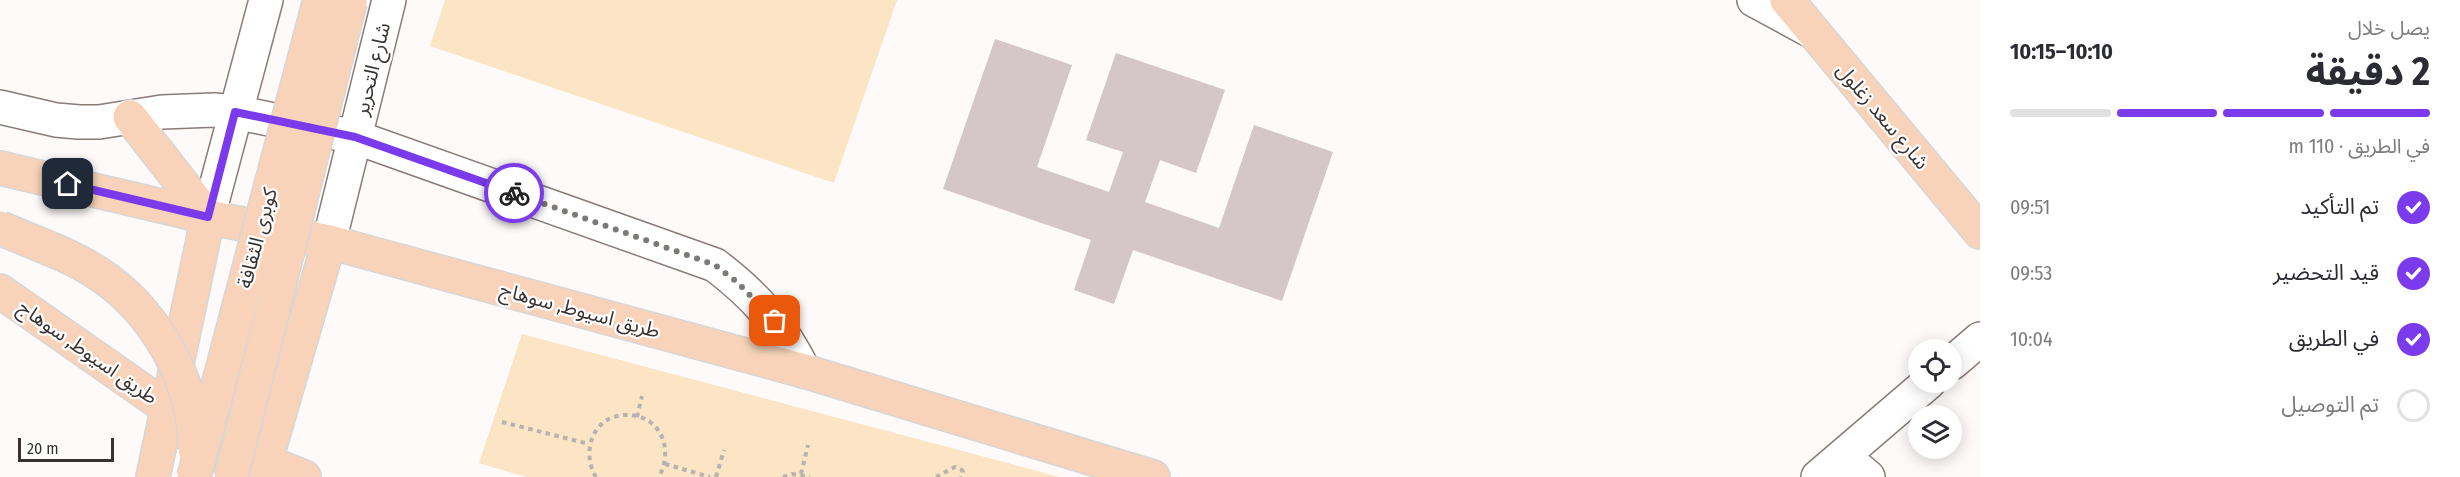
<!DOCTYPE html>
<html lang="ar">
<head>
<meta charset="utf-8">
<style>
	:root { --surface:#fff; --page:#f7f7f7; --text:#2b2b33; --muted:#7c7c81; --line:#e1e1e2; --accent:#7c3aed }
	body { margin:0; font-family:"Fira Sans Condensed","Noto Sans Arabic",sans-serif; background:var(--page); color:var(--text); direction:rtl; height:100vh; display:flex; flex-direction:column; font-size:22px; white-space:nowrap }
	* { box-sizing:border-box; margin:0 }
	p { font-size:20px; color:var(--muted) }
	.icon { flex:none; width:33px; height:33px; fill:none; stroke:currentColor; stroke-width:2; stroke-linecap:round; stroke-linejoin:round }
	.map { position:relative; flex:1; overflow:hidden; direction:ltr }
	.panel { display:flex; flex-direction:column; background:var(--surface); width:480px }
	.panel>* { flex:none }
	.buttons { position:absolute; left:1908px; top:339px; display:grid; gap:12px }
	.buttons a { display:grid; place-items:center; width:54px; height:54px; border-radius:50%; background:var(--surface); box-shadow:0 3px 15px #0003; font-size:30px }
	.scale { position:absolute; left:18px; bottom:15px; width:96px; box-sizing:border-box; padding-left:6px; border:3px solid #383331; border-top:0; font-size:16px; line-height:21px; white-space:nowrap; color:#383331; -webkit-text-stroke:4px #fff; paint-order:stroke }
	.pin { position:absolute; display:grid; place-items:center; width:51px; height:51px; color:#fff; margin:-26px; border-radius:12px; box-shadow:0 3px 9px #0006 }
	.courier { position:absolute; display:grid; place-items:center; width:60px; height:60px; margin:-30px; border:4px solid #7c3aed; border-radius:50%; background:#fff; color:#222; box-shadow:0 2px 8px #0007 }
	.summary em { font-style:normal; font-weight:700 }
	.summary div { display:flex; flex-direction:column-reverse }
	.summary { display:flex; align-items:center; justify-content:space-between; height:102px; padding:0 30px }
	h1 { font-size:39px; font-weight:700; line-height:45px }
	.bar { display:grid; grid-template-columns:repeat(4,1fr); gap:9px 6px; align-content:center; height:72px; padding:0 30px }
	.bar i { height:8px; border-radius:4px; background:var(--line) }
	.bar .active { background:var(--accent) }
	.bar p { grid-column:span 4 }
	ol { padding:0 30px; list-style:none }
	li { display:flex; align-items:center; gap:18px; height:66px }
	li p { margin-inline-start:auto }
	li .icon { padding:6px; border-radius:50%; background:var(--accent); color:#fff; stroke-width:4 }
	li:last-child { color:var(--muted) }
	li i { width:33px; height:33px; border:3px solid var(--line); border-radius:50% }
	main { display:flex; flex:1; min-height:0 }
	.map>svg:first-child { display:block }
	.green { fill:#fbe5c4 }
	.building { fill:#d5c6c8 }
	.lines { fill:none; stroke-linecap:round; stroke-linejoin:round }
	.minor-casing { stroke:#897b78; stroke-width:36 }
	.major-casing { stroke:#d7d6d6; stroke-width:36 }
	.path { stroke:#b6b3b1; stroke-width:4; stroke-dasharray:4.5 4.5; stroke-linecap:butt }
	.minor { stroke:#fff; stroke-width:33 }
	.major { stroke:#f8d3b9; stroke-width:33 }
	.major-bridge-casing { stroke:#d7d6d6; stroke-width:36; stroke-linecap:butt }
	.major-bridge { stroke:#f8d3b9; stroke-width:33 }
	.done { stroke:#7d7977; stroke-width:6; stroke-dasharray:0 10.8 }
	.route { stroke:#7c3aed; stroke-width:8 }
	.labels { text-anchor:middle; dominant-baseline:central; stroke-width:4.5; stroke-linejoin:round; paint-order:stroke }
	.street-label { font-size:20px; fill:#383331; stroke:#fff }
</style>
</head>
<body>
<main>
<section class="panel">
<div class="summary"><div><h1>2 دقيقة</h1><p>يصل خلال</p></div><em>10:10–10:15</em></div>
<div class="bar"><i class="active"></i><i class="active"></i><i class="active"></i><i></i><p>في الطريق · 110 m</p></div>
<ol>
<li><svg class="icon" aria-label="check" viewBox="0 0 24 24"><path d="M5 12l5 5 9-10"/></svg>تم التأكيد<p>09:51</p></li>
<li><svg class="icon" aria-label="check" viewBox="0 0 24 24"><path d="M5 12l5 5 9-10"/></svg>قيد التحضير<p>09:53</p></li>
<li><svg class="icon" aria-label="check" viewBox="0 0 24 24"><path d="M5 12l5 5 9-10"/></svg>في الطريق<p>10:04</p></li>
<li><i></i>تم التوصيل</li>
</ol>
</section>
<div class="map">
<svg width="1980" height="477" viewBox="0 0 1980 477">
	<rect width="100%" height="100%" fill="#fdfaf9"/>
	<!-- green -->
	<path class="green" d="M445,0h452l-63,183 -404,-137z
		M522,334l538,143h-534l-47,-14z"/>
	<!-- building -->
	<path class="building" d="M995,39l77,26 -35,102 72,25 14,-40 -37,-12 30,-87 109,37 -29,83 -36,-13 -15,42 74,26 35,-103 79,27 -51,149 -149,-51 -19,54 -40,-14 17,-50 -148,-51z"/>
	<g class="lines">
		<!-- minor casing -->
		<g class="minor-casing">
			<path id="minor" d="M1754,0l59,32
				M0,107l56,13 23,2h20l63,-10 52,-2 21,2 120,25 360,128c41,31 66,60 89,106
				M208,217l58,-217
				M329,242l60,-242
				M1952,363l28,-24
				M1843,456l25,21
				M1818,477l111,-95"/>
		</g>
		<!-- major casing -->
		<g class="major-casing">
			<path id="major" d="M1787,0l193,232
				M130,117l78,100 -55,260
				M0,168l208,49 121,25 475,129 349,106
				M0,291l166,116 100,55 38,15
				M261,477l68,-235"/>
		</g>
		<!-- path -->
		<path class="path" d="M637,417l5,-21
			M502,422l87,22
			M665,464l45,13
			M801,474l7,-29
			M596,477c-15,-24 -4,-61 29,-62 36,-1 49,34 34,62
			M716,477l8,-27
			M783,477l9,-3 18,3
			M936,477l19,-10 7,3 1,2 -2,5"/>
		<!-- minor -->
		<use href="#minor" class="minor"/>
		<!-- major -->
		<use href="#major" class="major"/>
		<!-- major-bridge casing -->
		<g class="major-bridge-casing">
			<path id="major-bridge" d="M0,228c32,14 66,25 96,44 58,37 99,108 99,177
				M194,477l126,-477
				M231,477l119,-475"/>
		</g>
		<!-- major-bridge -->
		<use href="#major-bridge" class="major-bridge"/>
	</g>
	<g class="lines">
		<!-- done -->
		<path class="done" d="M514,193l201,72 22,17 38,39"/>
		<!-- route -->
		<path class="route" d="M68,184l140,33 27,-105 120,25 159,56"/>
	</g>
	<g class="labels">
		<!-- street labels -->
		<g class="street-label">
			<text transform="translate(372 69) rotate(-76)">شارع التحرير</text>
			<text transform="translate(1883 116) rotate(50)">شارع سعد زغلول</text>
			<text transform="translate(257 238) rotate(-75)">كوبرى الثقافة</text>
			<text transform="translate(580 310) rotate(15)">طريق اسيوط, سوهاج</text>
			<text transform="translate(88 352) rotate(35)">طريق اسيوط, سوهاج</text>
		</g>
	</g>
</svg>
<div class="buttons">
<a><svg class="icon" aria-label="locate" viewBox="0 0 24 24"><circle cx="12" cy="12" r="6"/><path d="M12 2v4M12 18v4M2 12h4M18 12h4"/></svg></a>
<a><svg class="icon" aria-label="layers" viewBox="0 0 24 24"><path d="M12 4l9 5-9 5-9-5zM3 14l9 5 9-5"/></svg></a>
</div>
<div class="scale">20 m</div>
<div class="pin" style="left:775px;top:321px;background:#ea580c"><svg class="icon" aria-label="bag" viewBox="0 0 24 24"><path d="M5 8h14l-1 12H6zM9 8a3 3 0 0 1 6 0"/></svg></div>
<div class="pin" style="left:68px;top:184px;background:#1f2937"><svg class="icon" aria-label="home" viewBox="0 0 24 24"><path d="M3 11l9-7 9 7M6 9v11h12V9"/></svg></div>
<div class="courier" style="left:514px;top:193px"><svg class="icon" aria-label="bike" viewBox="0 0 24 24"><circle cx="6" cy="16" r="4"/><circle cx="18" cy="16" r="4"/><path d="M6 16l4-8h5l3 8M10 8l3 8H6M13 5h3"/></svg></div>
</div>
</main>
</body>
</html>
